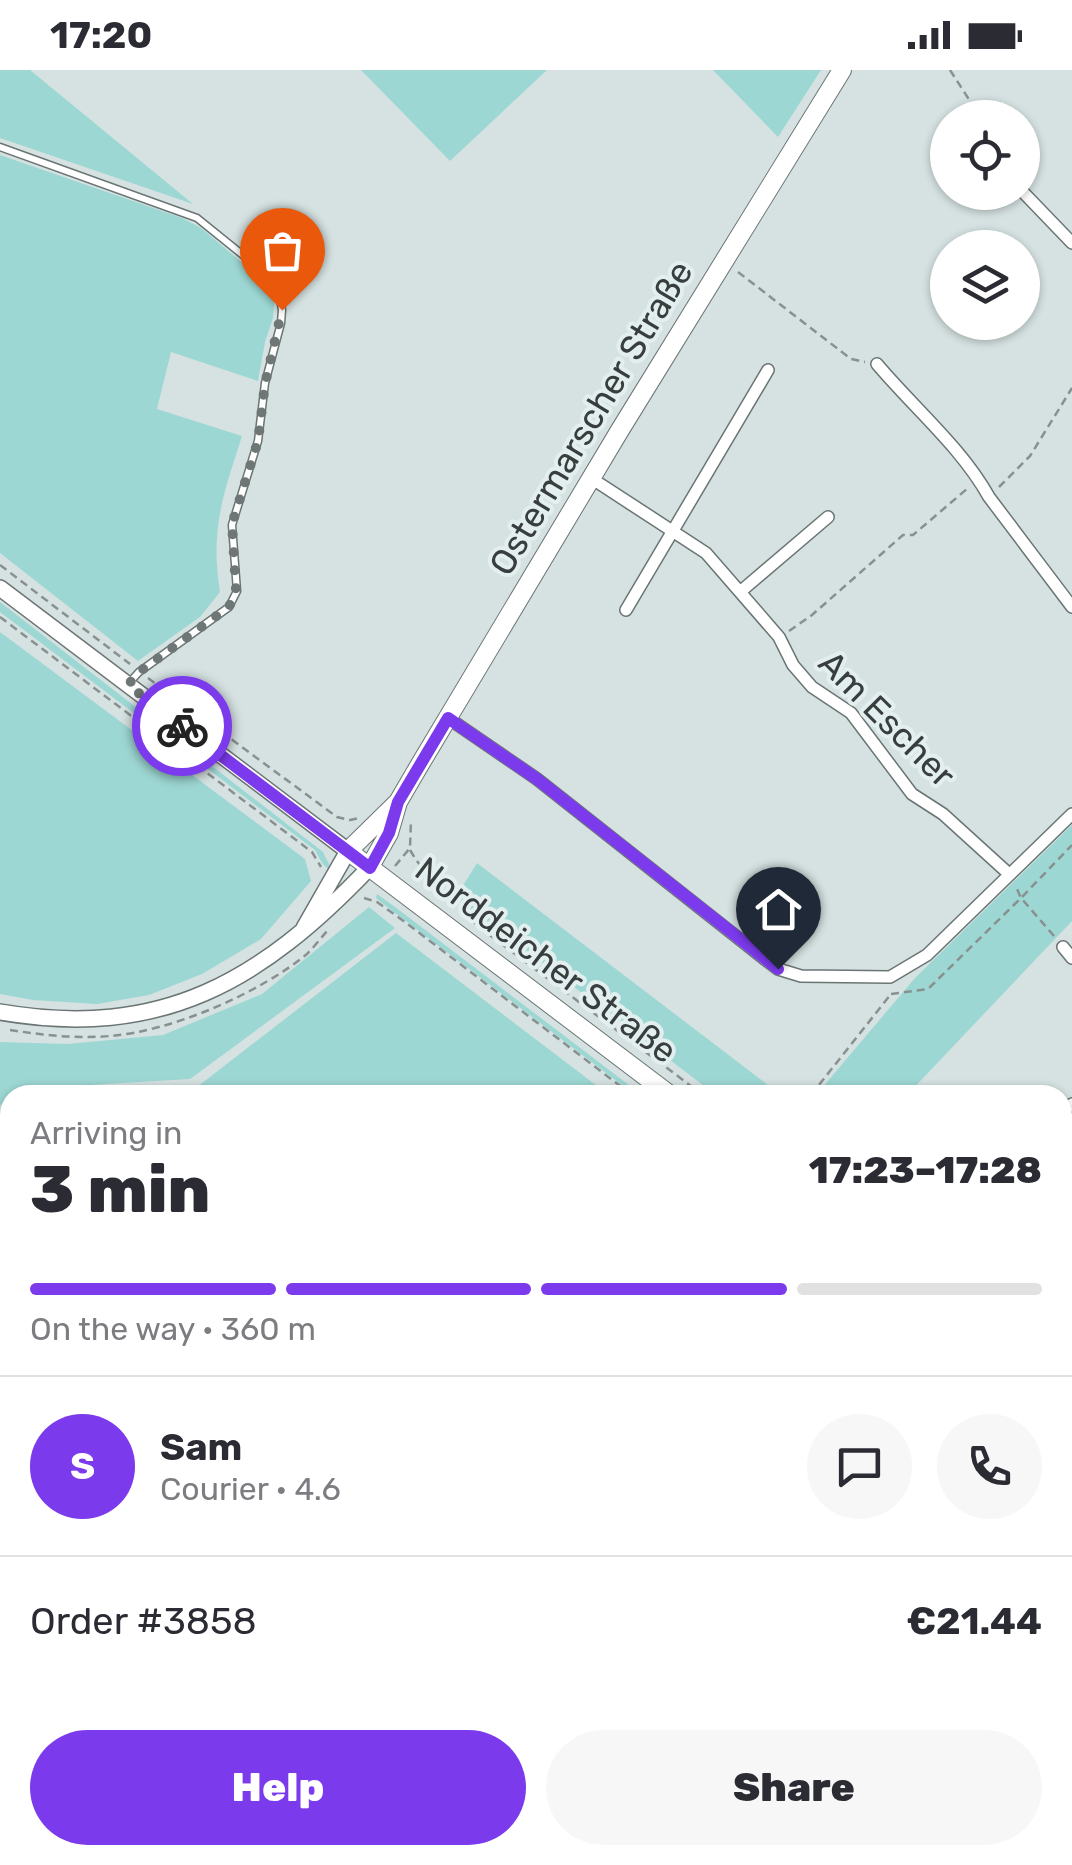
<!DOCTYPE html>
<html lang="en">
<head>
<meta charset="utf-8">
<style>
	:root { --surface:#fff; --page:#f7f7f7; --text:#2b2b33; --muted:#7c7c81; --line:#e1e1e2; --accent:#7c3aed }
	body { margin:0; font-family:Rubik,sans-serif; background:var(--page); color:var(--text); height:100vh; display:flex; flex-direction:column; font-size:38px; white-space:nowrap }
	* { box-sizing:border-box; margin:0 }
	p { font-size:32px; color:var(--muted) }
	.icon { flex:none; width:55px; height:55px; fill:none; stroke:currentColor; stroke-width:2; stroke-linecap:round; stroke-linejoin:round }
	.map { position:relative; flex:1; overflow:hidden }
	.sheet { position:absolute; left:0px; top:1015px; width:1072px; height:780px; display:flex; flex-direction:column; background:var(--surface); border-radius:30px 30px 0 0; box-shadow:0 2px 8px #0004 }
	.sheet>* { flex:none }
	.buttons { position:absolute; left:930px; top:30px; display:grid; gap:20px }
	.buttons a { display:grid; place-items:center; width:110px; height:110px; border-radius:50%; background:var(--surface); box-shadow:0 2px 8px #0004; font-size:50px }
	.pin { position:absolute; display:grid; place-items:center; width:85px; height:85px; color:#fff; margin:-102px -42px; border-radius:50% 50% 50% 0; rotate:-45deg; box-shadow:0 0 10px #0007 }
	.pin .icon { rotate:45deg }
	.courier { position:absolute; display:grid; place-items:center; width:100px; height:100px; margin:-50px; border:8px solid #7c3aed; border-radius:50%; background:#fff; color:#222; box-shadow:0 2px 12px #0007 }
	.overview em { font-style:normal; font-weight:800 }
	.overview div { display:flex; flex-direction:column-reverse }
	.overview { display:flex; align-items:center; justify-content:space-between; height:170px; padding:0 30px }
	h1 { font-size:65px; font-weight:800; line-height:75px }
	.bar { display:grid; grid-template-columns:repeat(4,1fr); gap:15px 10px; align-content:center; height:120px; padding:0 30px }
	.bar i { height:12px; border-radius:8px; background:var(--line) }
	.bar .active { background:var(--accent) }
	.bar p { grid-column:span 4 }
	.line { display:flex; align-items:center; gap:25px; padding:0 30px; border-top:2px solid var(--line) }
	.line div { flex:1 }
	.round { display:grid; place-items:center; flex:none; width:105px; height:105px; border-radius:52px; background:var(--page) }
	.primary-button { display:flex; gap:20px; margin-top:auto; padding:20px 30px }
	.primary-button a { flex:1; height:115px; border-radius:60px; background:var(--accent); color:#fff; font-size:40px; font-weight:800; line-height:115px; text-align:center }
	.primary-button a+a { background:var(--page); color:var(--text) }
	.status { display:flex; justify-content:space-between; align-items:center; height:70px; padding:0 50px; background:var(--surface); direction:ltr }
	.status svg { height:28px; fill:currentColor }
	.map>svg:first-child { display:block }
	.built { fill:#c1d7d6 }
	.green { fill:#9dd7d3 }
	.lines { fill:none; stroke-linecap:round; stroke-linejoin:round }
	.stream { stroke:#51908d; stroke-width:5 }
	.service-casing { stroke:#6a7574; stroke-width:9 }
	.minor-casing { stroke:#6a7574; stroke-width:14 }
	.tertiary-casing { stroke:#6a7574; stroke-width:18 }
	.secondary-casing { stroke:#6a7574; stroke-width:20 }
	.path { stroke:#889190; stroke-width:2.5; stroke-dasharray:8 5; stroke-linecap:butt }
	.service { stroke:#fff; stroke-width:6 }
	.minor { stroke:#fff; stroke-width:11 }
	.tertiary { stroke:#fff; stroke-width:15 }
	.secondary { stroke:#fff; stroke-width:18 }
	.done { stroke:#6f7776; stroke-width:10; stroke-dasharray:0 18 }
	.route { stroke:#7c3aed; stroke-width:12 }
	.labels { text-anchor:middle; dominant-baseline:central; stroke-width:8; stroke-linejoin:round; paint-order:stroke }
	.street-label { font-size:35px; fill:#383d3d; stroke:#e2efee }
</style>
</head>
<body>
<div class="status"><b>17:20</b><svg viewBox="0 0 49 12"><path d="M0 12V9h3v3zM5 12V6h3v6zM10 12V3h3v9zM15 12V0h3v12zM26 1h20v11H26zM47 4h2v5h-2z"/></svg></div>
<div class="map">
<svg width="1072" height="1795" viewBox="0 0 1072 1795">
	<rect width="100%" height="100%" fill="#d5e2e1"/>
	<!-- built -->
	<path class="built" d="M1063,1445l9,13v337h-154l-10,-10h154z
		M10,1739v46h196l8,10h-214v-49z
		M434,1785h184l-13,10h-163z
		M701,1785h147l1,10h-161z"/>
	<!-- green -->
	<path class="green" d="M0,0h30l163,134 -193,-66z
		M361,0h186l-97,91z
		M713,0h108l-43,67z
		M0,85l182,63 19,10 64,54 9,19 -1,17 -8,24 -7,39 -87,-29 -14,57 85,27c-19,60 -32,92 -22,156l-20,25 -62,44 -138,-108z
		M0,532l323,250 7,14 -2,3 -6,-6 -7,-13 -315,-238z
		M0,562l305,227 6,22 -50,58 -59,35 -53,21 -52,9 -64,-4 -33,-6z
		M1072,755v96l-165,174h-91l99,-117z
		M477,793l304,232h-65l-260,-198z
		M377,824l22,16 243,185h-7l-249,-189 -10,-8z
		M369,837l26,21 -205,151 -135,8 -25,8h-20v7l-10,3v-63l68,2 95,-9 99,-41z
		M396,863l213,162h-540l64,-6 64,-2z
		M10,1039v199l-10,-13v-182z
		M0,1275l10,13v451l-10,7z"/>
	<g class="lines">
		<!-- stream -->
		<path class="stream" d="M0,1238l10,12"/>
		<!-- service casing -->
		<g class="service-casing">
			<path id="service" d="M0,77l197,71 57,46 15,14 10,14 3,18 -1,13 -16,60 -7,58 -26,84 5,66 -8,16 -90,65 -11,12
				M230,1785l8,10
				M261,1785l7,10
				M350,1785l7,10"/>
		</g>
		<!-- minor casing -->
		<g class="minor-casing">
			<path id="minor" d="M1022,121l50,52
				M877,294c37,44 84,83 112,133l83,110
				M591,408l115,75 73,84 14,28 19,22 39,26 61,81 31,20 66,60
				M740,522l88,-75
				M626,540l142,-240
				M448,648l89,61 229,181 12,9 23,7 89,1 37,-22 145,-141
				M1063,877l9,11
				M1062,1042l10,-8
				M1062,1132l10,7
				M1062,1422l10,13
				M1062,1479l10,-7
				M619,1795l12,-10"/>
		</g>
		<!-- tertiary casing -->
		<g class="tertiary-casing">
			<path id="tertiary" d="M0,518l348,263 -44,77
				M0,942c162,28 261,-31 369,-144"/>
		</g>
		<!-- secondary casing -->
		<g class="secondary-casing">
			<path id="secondary" d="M398,732l-50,49 322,244
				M369,798l20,-35 9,-31 21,-36 201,-336 222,-360
				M1062,1327l10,7"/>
		</g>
		<!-- path -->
		<path class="path" d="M950,0l20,31 3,17
			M738,202l113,87 14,3
			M999,417l31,-31 42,-68
			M0,495l130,99
			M0,547l312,235 9,15
			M789,561l23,-16 91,-80h10l55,-47
			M148,608l189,139 13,3 9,-2
			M410,780c19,32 45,56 73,80l220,165
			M395,796l15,-18 1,-28
			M364,828l13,4 28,20 227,173
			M1054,866l-33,-38 51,-53
			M891,924l37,-5 93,-91 -4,-9
			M10,960c33,5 66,9 100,6 62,-5 148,-42 197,-82 7,-7 14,-16 20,-23
			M811,1025l80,-101
			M0,1261l10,12
			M1062,1270l10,7
			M1062,1297l10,7
			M1062,1351l10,7
			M0,1441l10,-3
			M419,1785l8,10
			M865,1785l8,10
			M316,1795l14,-10"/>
		<!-- service -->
		<use href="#service" class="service"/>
		<!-- minor -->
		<use href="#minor" class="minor"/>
		<!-- tertiary -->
		<use href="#tertiary" class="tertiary"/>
		<!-- secondary -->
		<use href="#secondary" class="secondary"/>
	</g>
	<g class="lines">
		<!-- done -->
		<path class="done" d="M182,656l-54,-41 11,-13 90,-65 7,-17 -4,-66 26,-83 7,-57 17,-74"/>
		<!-- route -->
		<path class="route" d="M182,656l188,142 19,-35 9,-31 50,-84 89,61 241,190"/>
	</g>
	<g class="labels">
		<!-- street labels -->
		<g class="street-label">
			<text transform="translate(591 348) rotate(-59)">Ostermarscher Straße</text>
			<text transform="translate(887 649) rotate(45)">Am Escher</text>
			<text transform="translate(546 890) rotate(37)">Norddeicher Straße</text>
		</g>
	</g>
</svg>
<div class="buttons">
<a><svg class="icon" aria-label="locate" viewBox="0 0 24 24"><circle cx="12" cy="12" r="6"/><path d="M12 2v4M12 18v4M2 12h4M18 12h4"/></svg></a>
<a><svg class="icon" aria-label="layers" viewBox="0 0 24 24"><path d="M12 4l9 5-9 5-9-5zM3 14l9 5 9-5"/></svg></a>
</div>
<div class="pin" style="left:282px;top:240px;background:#ea580c"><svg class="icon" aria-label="bag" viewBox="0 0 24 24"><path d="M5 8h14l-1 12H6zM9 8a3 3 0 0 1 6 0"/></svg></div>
<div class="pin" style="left:778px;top:899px;background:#1f2937"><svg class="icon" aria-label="home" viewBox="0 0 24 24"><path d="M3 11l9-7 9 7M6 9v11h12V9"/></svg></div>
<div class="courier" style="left:182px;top:656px"><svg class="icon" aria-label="bike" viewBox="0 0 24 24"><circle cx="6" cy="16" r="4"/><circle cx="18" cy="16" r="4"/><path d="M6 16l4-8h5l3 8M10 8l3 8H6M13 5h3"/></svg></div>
<section class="sheet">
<div class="overview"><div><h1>3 min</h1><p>Arriving in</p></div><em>17:23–17:28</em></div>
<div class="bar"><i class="active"></i><i class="active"></i><i class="active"></i><i></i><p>On the way · 360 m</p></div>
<div class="line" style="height:180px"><b class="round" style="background:var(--accent);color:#fff">S</b><div><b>Sam</b><p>Courier · 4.6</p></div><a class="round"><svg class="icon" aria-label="chat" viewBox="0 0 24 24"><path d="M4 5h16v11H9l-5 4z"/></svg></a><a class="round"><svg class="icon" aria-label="phone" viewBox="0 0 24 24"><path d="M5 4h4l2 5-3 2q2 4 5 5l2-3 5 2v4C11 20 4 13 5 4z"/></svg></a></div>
<div class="line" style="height:130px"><div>Order #3858</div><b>€21.44</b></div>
<div class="primary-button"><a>Help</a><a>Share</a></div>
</section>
</div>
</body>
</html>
